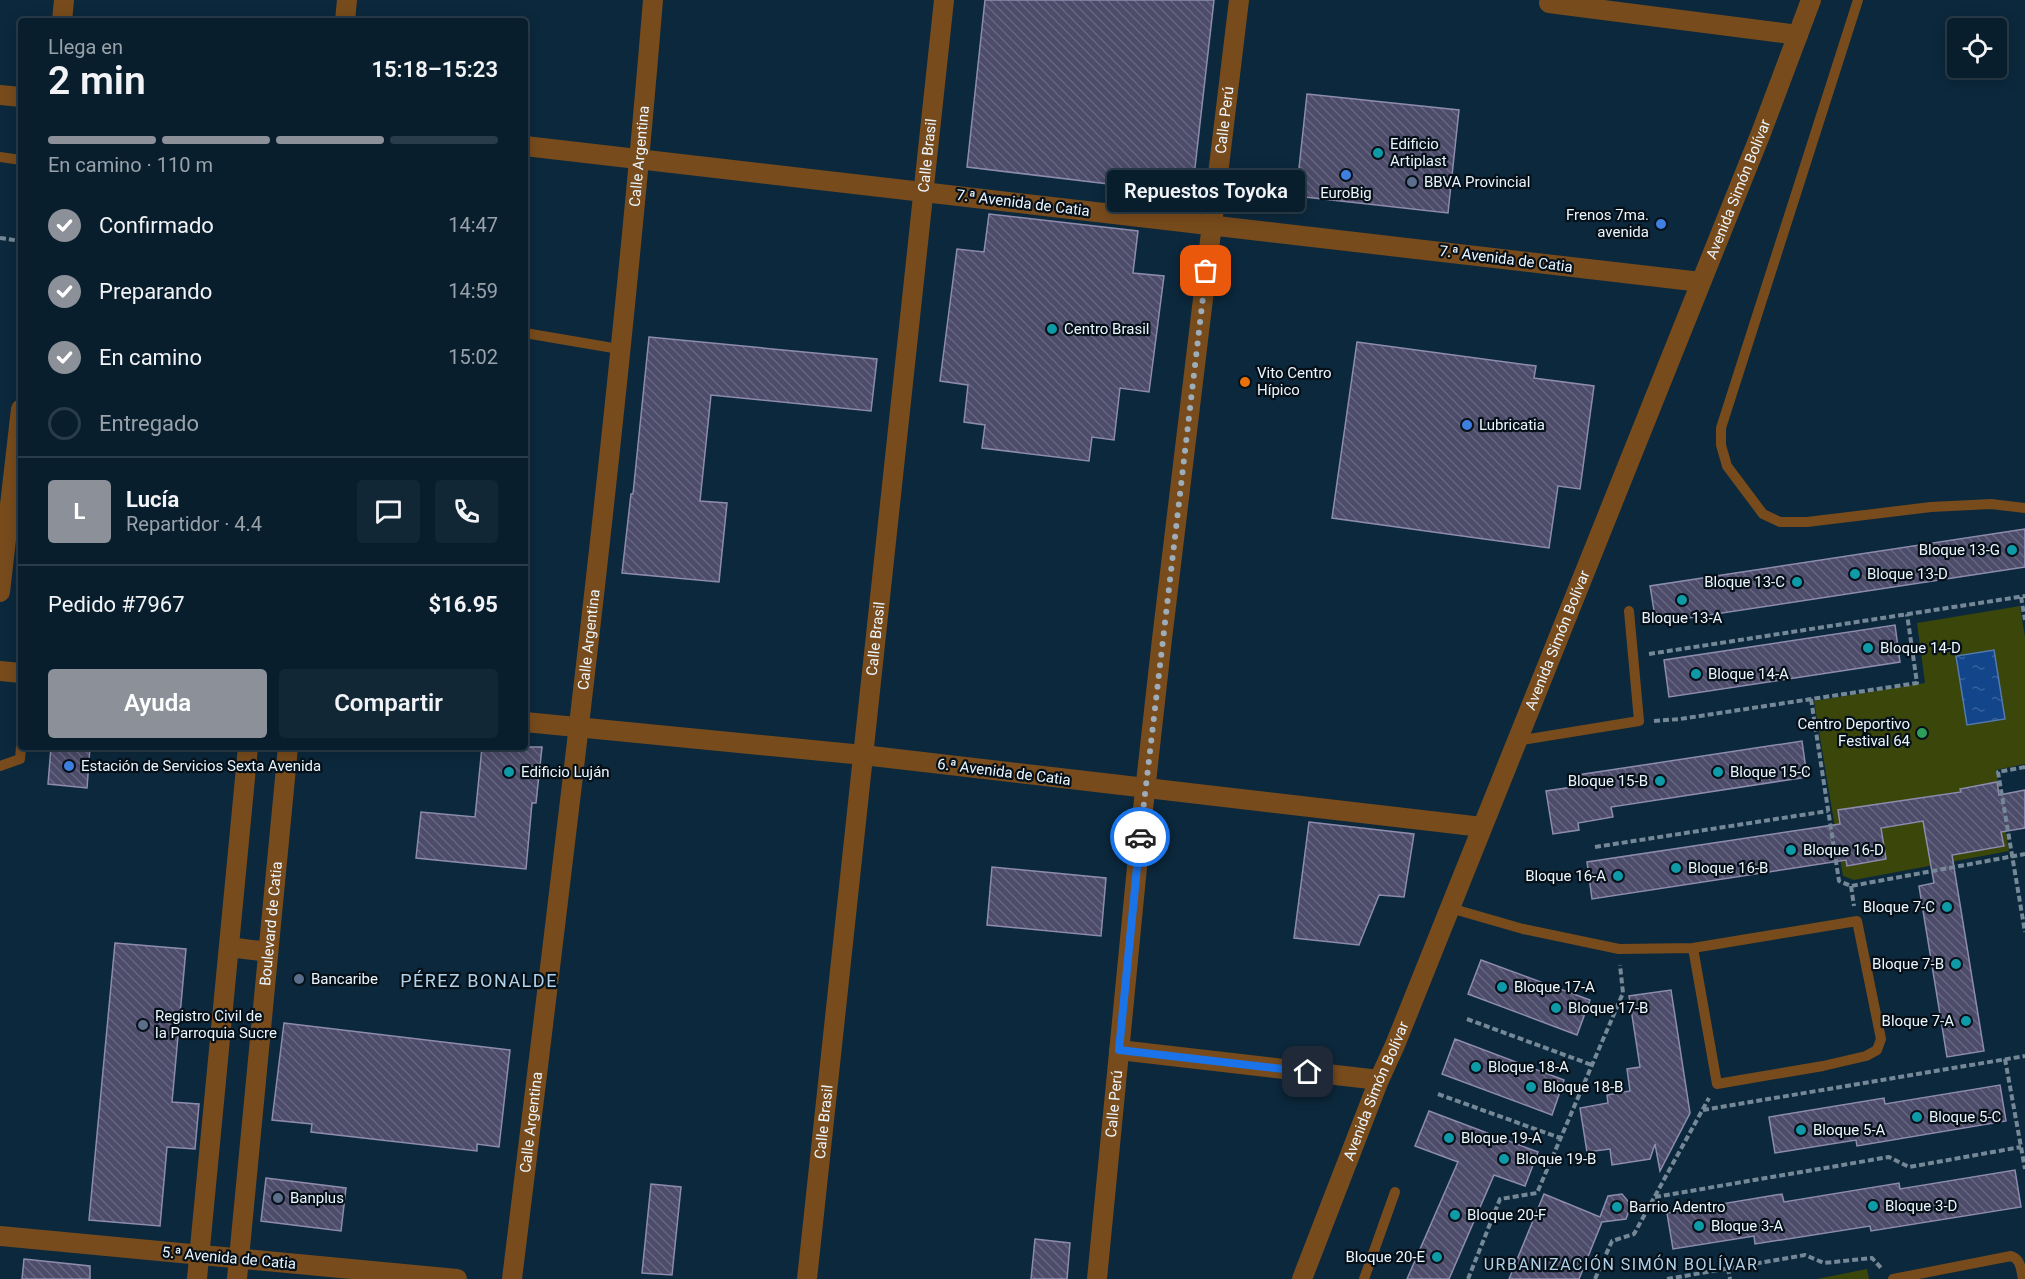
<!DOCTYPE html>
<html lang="es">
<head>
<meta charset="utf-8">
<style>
	:root { --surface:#091e2d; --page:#122735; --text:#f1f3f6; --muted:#99a2aa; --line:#293c49; --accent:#8c9099 }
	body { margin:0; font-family:Roboto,sans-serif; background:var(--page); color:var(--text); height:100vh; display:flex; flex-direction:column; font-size:22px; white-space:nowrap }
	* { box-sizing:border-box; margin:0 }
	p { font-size:20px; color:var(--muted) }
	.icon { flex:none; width:33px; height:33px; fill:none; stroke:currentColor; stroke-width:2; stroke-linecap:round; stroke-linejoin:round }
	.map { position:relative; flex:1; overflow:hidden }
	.panel { position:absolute; left:18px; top:18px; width:510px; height:732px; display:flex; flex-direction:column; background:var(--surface); border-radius:6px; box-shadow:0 3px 15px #0003,0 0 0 2px var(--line) }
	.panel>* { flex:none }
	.tools { position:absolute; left:1947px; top:18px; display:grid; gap:12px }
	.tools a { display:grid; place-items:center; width:60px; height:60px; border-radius:6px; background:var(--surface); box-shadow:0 3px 15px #0003,0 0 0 2px var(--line); font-size:30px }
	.pin { position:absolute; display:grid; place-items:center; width:51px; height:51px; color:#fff; margin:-26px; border-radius:12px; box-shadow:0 3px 9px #0006 }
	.courier { position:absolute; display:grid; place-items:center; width:60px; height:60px; margin:-30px; border:4px solid #1a73e8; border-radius:50%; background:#fff; color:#222; box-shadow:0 2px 8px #0007 }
	.bubble { position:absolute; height:42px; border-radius:6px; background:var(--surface); box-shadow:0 3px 15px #0003,0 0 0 2px var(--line); font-size:20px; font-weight:600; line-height:42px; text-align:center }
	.overview em { font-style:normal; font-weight:600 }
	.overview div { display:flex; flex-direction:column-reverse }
	.overview { display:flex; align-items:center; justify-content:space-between; height:102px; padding:0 30px }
	h1 { font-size:39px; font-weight:600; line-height:45px }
	.bar { display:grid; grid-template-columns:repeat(4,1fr); gap:9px 6px; align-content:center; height:72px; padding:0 30px }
	.bar i { height:8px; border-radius:4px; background:var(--line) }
	.bar .on { background:var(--accent) }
	.bar p { grid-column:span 4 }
	.line { display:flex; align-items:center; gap:15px; padding:0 30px; border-top:2px solid var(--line) }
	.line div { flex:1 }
	.round { display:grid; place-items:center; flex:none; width:63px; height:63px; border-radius:6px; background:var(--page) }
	ol { padding:0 30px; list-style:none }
	li { display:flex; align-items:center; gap:18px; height:66px }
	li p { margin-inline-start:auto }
	li .icon { padding:6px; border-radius:50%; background:var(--accent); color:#fff; stroke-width:4 }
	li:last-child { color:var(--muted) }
	li i { width:33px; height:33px; border:3px solid var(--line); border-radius:50% }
	.button { display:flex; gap:12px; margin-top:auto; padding:12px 30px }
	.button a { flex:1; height:69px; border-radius:6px; background:var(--accent); color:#fff; font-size:24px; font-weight:600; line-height:69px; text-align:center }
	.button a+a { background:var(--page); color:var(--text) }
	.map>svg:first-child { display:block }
	.grass { fill:#3a460a }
	.park { fill:url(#park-tufts) }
	.water { fill:url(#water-ripples); stroke:#547aad; stroke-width:1.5 }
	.building { fill:url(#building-back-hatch); stroke:#8d8cae; stroke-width:1.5 }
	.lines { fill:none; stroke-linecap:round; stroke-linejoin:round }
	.path { stroke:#758897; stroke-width:4; stroke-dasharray:6 3; stroke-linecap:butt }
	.lane { stroke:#774b1c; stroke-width:10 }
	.street { stroke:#774b1c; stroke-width:20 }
	.done { stroke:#9dadb9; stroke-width:6; stroke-dasharray:0 10.8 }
	.route { stroke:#1a73e8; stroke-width:8 }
	.culture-dot { fill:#0f9aa8; stroke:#051019; stroke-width:2 }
	.shop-dot { fill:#3f7fe0; stroke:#051019; stroke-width:2 }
	.service-dot { fill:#5c6f8a; stroke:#051019; stroke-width:2 }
	.food-dot { fill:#e8710a; stroke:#051019; stroke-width:2 }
	.leisure-dot { fill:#2e9e5b; stroke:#051019; stroke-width:2 }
	.labels { text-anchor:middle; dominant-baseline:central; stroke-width:4.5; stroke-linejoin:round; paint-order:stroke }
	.street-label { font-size:15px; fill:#ebf5fd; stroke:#051019 }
	.poi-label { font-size:15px; fill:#ebf5fd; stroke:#051019; text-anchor:start }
	.neighbourhood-label { font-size:16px; letter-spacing:1.5px; fill:#b0d1ea; stroke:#051019 }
	.quarter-label { font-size:18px; letter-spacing:1.5px; fill:#b0d1ea; stroke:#051019 }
</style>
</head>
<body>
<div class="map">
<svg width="2025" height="1279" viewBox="0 0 2025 1279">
	<defs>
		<pattern id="park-tufts" width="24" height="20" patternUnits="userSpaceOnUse" patternTransform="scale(1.5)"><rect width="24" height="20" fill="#3a460a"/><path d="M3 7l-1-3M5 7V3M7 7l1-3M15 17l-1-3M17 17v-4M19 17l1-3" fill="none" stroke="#57612f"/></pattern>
		<pattern id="water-ripples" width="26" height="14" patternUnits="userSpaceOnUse" patternTransform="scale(1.5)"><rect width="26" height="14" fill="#13458b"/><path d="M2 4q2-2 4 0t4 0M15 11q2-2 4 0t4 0" fill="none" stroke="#36609c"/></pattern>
		<pattern id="building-back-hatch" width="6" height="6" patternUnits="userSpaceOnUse" patternTransform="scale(1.5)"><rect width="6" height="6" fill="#4c4b69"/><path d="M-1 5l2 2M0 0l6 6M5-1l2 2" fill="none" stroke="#66667f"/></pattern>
	</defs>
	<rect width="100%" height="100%" fill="#0c283c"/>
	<!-- grass -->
	<path class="grass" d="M2020,606l5,31v127l-29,6 13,81 -155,29 -11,-4 -29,-175 111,-18 -8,-60z"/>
	<!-- park -->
	<path class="park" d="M1867,1269l2,10h-52z"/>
	<!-- water -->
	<path class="water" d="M1994,650l11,69 -38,6 -11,-69z"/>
	<!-- building -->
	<path class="building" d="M985,0h229l-22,194 -225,-27z
		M1307,94l152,16 -11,103 -152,-17z
		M989,214l149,17 -5,42 31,3 -15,116 -29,-4 -6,52 -22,-3 -3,24 -107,-13 3,-23 -21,-3 4,-37 -28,-4 17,-132 27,3z
		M649,337l228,22 -6,52 -160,-16 -11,106 27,2 -8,79 -97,-9 9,-79h2z
		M1357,342l179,24 -2,12 60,8 -14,103 -22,-3 -9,62 -217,-30z
		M2025,529v38l-369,56 -6,-37z
		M1895,625l5,37 -231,35 -5,-37z
		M1802,741l5,36 -196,30 2,10 -35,6 1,7 -26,4 -7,-43 27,-4 -2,-11z
		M51,747h39l-3,41 -39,-4z
		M482,747h60l-6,56h-4l-6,66 -110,-11 5,-46 54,5z
		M1997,782l2,13 26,-5v38l-24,4 3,14 -52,9 32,196 -37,6 -28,-171 15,-3 -11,-62 -42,7 5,31 -39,7 -1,-6 -254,39 -5,-37 253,-38 -2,-14 123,-18 -1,-3z
		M1309,822l105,12 -10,63 -25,-2 -20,50 -65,-7z
		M992,867l114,11 -5,58 -114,-11z
		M115,943l71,6 -14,153 27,2 -4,45 -28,-2 -7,79 -71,-6z
		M1481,960l109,40 -13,35 -109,-41z
		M1671,990l19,123 -30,58 -5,-27 -5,15 -38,6 -2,-16 -23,3 -7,-44 28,-5 -1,-8 23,-4 -3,-22 13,-2 -11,-71z
		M284,1023l226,27 -11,97 -22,-3v7l-166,-19 1,-8 -40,-4z
		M1455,1039l109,41 -12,35 -110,-41z
		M2000,1085l6,36 -149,25 -1,-6 -81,13 -6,-36 115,-19 1,6z
		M1429,1111l109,41 -13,34 -31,-11 -45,104h-42l51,-117 -43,-16z
		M2015,1170l6,37 -150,24 -1,-5 -115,18 -1,-8 -81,13 -6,-36 115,-19 2,8 115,-19 1,6z
		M266,1178l80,10 -5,43 -80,-10z
		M651,1184l30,3 -9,88 -30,-2z
		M1544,1194l56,23 8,-21 14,-2 9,11 -5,14 -24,3 -23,57h-70z
		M1035,1239l35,4 -3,36h-36z
		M24,1259l66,7v13h-68z"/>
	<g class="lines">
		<!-- path -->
		<path class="path" d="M0,238l21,3
			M2021,597l4,23
			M1649,654l376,-58
			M1811,699l28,182 12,5 174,-32
			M1654,721l26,-2 237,-36 -10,-69
			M2025,767l-27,5 27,160
			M1595,847l233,-36
			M1851,886l3,20
			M1467,1019l125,46
			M2005,1059l20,110
			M1438,1094l122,44
			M1703,1110l322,-54
			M1655,1197l234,-40 20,10 112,-20
			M1728,1268l2,11
			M1468,1279l32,-80 37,-6 86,-200 -3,-28
			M1595,1279l17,-38 22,-7 75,-136
			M1667,1279l138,-24 19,8 48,-5 10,11"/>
		<!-- lane -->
		<path class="lane" d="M1858,0l-137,428v17l6,21 36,48 17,8h27l124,-15 60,-3 34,4
			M0,157l21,3
			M525,333l94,16
			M1516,741l123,-20 -10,-110
			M0,766l20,-7 1,-12
			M1450,908l73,21 96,20 74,-1 164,-27 24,118 -4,11 -11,6 -43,10 -106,18 -24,-136
			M1364,1279l31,-87
			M1893,1279l118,-23c10,3 10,14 12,23"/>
		<!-- street -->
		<g class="street">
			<path d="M1549,3l249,32"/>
			<path d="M62,21l2,-21"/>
			<path d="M345,21l2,-21"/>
			<path d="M0,95l21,2"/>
			<path d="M525,146l1176,136"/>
			<path d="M0,592l21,-183"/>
			<path d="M0,671l21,2"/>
			<path d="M525,722l338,33 619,72"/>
			<path d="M229,947l39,5"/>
			<path d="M1119,1050l260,30"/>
			<path d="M0,1236l457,43"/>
			<path d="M197,1279l51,-532"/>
			<path id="s1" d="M237,1279l51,-532"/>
			<path id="s2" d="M512,1279c52,-426 106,-852 141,-1279"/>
			<path id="s3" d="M807,1279l137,-1279"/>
			<path id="s4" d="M1097,1279l43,-443 22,-197 77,-639"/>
			<path id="s5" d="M1302,1279l77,-199 16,-35 366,-912 50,-133"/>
		</g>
	</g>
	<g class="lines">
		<!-- done -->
		<path class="done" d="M1140,837l66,-566"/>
		<!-- route -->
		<path class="route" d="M1140,837l-21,213 189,22"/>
	</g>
	<!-- markers -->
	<g class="culture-dot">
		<circle cx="1378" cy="153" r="6"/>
		<circle cx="1052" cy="329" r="6"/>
		<circle cx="2012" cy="550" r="6"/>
		<circle cx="1855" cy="574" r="6"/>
		<circle cx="1797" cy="582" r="6"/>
		<circle cx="1682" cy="600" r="6"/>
		<circle cx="1868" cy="648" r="6"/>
		<circle cx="1696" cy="674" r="6"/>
		<circle cx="509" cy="772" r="6"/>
		<circle cx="1718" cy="772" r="6"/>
		<circle cx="1660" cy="781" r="6"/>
		<circle cx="1791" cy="850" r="6"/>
		<circle cx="1676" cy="868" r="6"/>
		<circle cx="1618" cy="876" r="6"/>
		<circle cx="1947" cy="907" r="6"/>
		<circle cx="1956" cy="964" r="6"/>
		<circle cx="1502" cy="987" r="6"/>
		<circle cx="1556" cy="1008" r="6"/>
		<circle cx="1966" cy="1021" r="6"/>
		<circle cx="1476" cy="1067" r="6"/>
		<circle cx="1531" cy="1087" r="6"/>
		<circle cx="1917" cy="1117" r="6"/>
		<circle cx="1801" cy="1130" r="6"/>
		<circle cx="1449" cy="1138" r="6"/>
		<circle cx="1504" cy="1159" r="6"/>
		<circle cx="1873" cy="1206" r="6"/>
		<circle cx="1617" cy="1207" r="6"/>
		<circle cx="1455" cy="1215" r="6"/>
		<circle cx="1699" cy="1226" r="6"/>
		<circle cx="1437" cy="1257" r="6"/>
	</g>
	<g class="shop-dot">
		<circle cx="1346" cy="175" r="6"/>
		<circle cx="1661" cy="224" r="6"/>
		<circle cx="1467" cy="425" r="6"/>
		<circle cx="69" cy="766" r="6"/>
	</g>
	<g class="service-dot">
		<circle cx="1412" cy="182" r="6"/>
		<circle cx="299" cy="979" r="6"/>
		<circle cx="143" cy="1025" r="6"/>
		<circle cx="278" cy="1198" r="6"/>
	</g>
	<circle class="food-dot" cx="1245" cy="382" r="6"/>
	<circle class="leisure-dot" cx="1922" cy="733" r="6"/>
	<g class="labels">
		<!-- street labels -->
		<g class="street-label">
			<text stroke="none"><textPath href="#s4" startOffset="1166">Calle Perú</textPath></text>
			<text stroke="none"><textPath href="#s3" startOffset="1130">Calle Brasil</textPath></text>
			<text stroke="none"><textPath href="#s2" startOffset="1130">Calle Argentina</textPath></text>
			<text stroke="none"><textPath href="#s5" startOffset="1174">Avenida Simón Bolívar</textPath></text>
			<text transform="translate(1023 203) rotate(7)">7.ª Avenida de Catia</text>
			<text transform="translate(1506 259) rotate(7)">7.ª Avenida de Catia</text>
			<text stroke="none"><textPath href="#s3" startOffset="644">Calle Brasil</textPath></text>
			<text stroke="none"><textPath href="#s2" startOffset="644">Calle Argentina</textPath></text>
			<text stroke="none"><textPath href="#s5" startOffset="688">Avenida Simón Bolívar</textPath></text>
			<text transform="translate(1004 772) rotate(7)">6.ª Avenida de Catia</text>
			<text stroke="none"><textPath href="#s1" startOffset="357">Boulevard de Catia</textPath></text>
			<text stroke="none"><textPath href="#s5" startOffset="202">Avenida Simón Bolívar</textPath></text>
			<text stroke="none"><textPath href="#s4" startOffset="176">Calle Perú</textPath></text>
			<text stroke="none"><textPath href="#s2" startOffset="158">Calle Argentina</textPath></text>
			<text stroke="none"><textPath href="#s3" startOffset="158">Calle Brasil</textPath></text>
			<text transform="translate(229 1258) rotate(5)">5.ª Avenida de Catia</text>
		</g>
		<!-- poi labels -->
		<g class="poi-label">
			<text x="1390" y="144">Edificio<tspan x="1390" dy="17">Artiplast</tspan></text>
			<text x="1424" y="182">BBVA Provincial</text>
			<text x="1346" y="193" text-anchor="middle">EuroBig</text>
			<text x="1649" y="215" text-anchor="end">Frenos 7ma.<tspan x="1649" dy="17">avenida</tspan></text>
			<text x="1064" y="329">Centro Brasil</text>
			<text x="1257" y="373">Vito Centro<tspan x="1257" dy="17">Hípico</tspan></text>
			<text x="1479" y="425">Lubricatia</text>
			<text x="2000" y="550" text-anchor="end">Bloque 13-G</text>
			<text x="1867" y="574">Bloque 13-D</text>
			<text x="1785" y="582" text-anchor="end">Bloque 13-C</text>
			<text x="1682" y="618" text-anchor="middle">Bloque 13-A</text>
			<text x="1880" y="648">Bloque 14-D</text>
			<text x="1708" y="674">Bloque 14-A</text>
			<text x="1910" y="724" text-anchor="end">Centro Deportivo<tspan x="1910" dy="17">Festival 64</tspan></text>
			<text x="81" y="766">Estación de Servicios Sexta Avenida</text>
			<text x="521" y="772">Edificio Luján</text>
			<text x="1730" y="772">Bloque 15-C</text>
			<text x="1648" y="781" text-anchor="end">Bloque 15-B</text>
			<text x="1803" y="850">Bloque 16-D</text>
			<text x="1688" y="868">Bloque 16-B</text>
			<text x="1606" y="876" text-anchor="end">Bloque 16-A</text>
			<text x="1935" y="907" text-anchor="end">Bloque 7-C</text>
			<text x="1944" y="964" text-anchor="end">Bloque 7-B</text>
			<text x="311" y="979">Bancaribe</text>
			<text x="1514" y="987">Bloque 17-A</text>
			<text x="1568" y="1008">Bloque 17-B</text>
			<text x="155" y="1016">Registro Civil de<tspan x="155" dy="17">la Parroquia Sucre</tspan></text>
			<text x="1954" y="1021" text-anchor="end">Bloque 7-A</text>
			<text x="1488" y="1067">Bloque 18-A</text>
			<text x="1543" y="1087">Bloque 18-B</text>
			<text x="1929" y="1117">Bloque 5-C</text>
			<text x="1813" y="1130">Bloque 5-A</text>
			<text x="1461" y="1138">Bloque 19-A</text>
			<text x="1516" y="1159">Bloque 19-B</text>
			<text x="290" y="1198">Banplus</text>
			<text x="1885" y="1206">Bloque 3-D</text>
			<text x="1629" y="1207">Barrio Adentro</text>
			<text x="1467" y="1215">Bloque 20-F</text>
			<text x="1711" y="1226">Bloque 3-A</text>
			<text x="1425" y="1257" text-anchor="end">Bloque 20-E</text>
		</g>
		<!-- neighbourhood labels -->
		<g class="neighbourhood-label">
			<text x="1621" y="1264">URBANIZACIÓN SIMÓN BOLÍVAR</text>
		</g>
		<!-- quarter labels -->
		<g class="quarter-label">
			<text x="479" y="980">PÉREZ BONALDE</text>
		</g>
	</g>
</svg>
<div class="tools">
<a><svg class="icon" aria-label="locate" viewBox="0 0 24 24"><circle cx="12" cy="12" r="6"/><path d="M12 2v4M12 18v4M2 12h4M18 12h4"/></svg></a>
</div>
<div class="pin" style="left:1206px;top:271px;background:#ea580c"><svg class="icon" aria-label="bag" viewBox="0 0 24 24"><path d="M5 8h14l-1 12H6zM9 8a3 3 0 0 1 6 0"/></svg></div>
<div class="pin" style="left:1308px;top:1072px;background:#1f2937"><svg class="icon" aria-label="home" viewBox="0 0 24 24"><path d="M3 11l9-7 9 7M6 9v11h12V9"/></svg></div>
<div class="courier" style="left:1140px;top:837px"><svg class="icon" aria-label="car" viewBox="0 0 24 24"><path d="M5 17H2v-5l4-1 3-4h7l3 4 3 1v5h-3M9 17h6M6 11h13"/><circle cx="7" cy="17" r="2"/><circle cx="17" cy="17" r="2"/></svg></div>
<div class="bubble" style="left:1107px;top:170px;width:198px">Repuestos Toyoka</div>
<section class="panel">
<div class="overview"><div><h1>2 min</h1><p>Llega en</p></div><em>15:18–15:23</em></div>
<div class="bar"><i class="on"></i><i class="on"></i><i class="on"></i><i></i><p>En camino · 110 m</p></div>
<ol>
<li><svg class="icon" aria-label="check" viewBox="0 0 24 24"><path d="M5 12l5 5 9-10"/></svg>Confirmado<p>14:47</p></li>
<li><svg class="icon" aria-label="check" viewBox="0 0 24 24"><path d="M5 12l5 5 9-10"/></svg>Preparando<p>14:59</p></li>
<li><svg class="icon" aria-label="check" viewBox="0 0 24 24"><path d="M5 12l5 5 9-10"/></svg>En camino<p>15:02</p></li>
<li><i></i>Entregado</li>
</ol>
<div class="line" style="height:108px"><b class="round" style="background:var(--accent);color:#fff">L</b><div><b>Lucía</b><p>Repartidor · 4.4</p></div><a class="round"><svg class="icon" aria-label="chat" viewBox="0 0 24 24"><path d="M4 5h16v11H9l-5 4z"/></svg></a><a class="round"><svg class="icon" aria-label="phone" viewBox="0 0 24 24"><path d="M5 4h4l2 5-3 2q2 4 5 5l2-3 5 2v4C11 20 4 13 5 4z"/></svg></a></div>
<div class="line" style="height:78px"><div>Pedido #7967</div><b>$16.95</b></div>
<div class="button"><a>Ayuda</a><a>Compartir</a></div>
</section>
</div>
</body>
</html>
